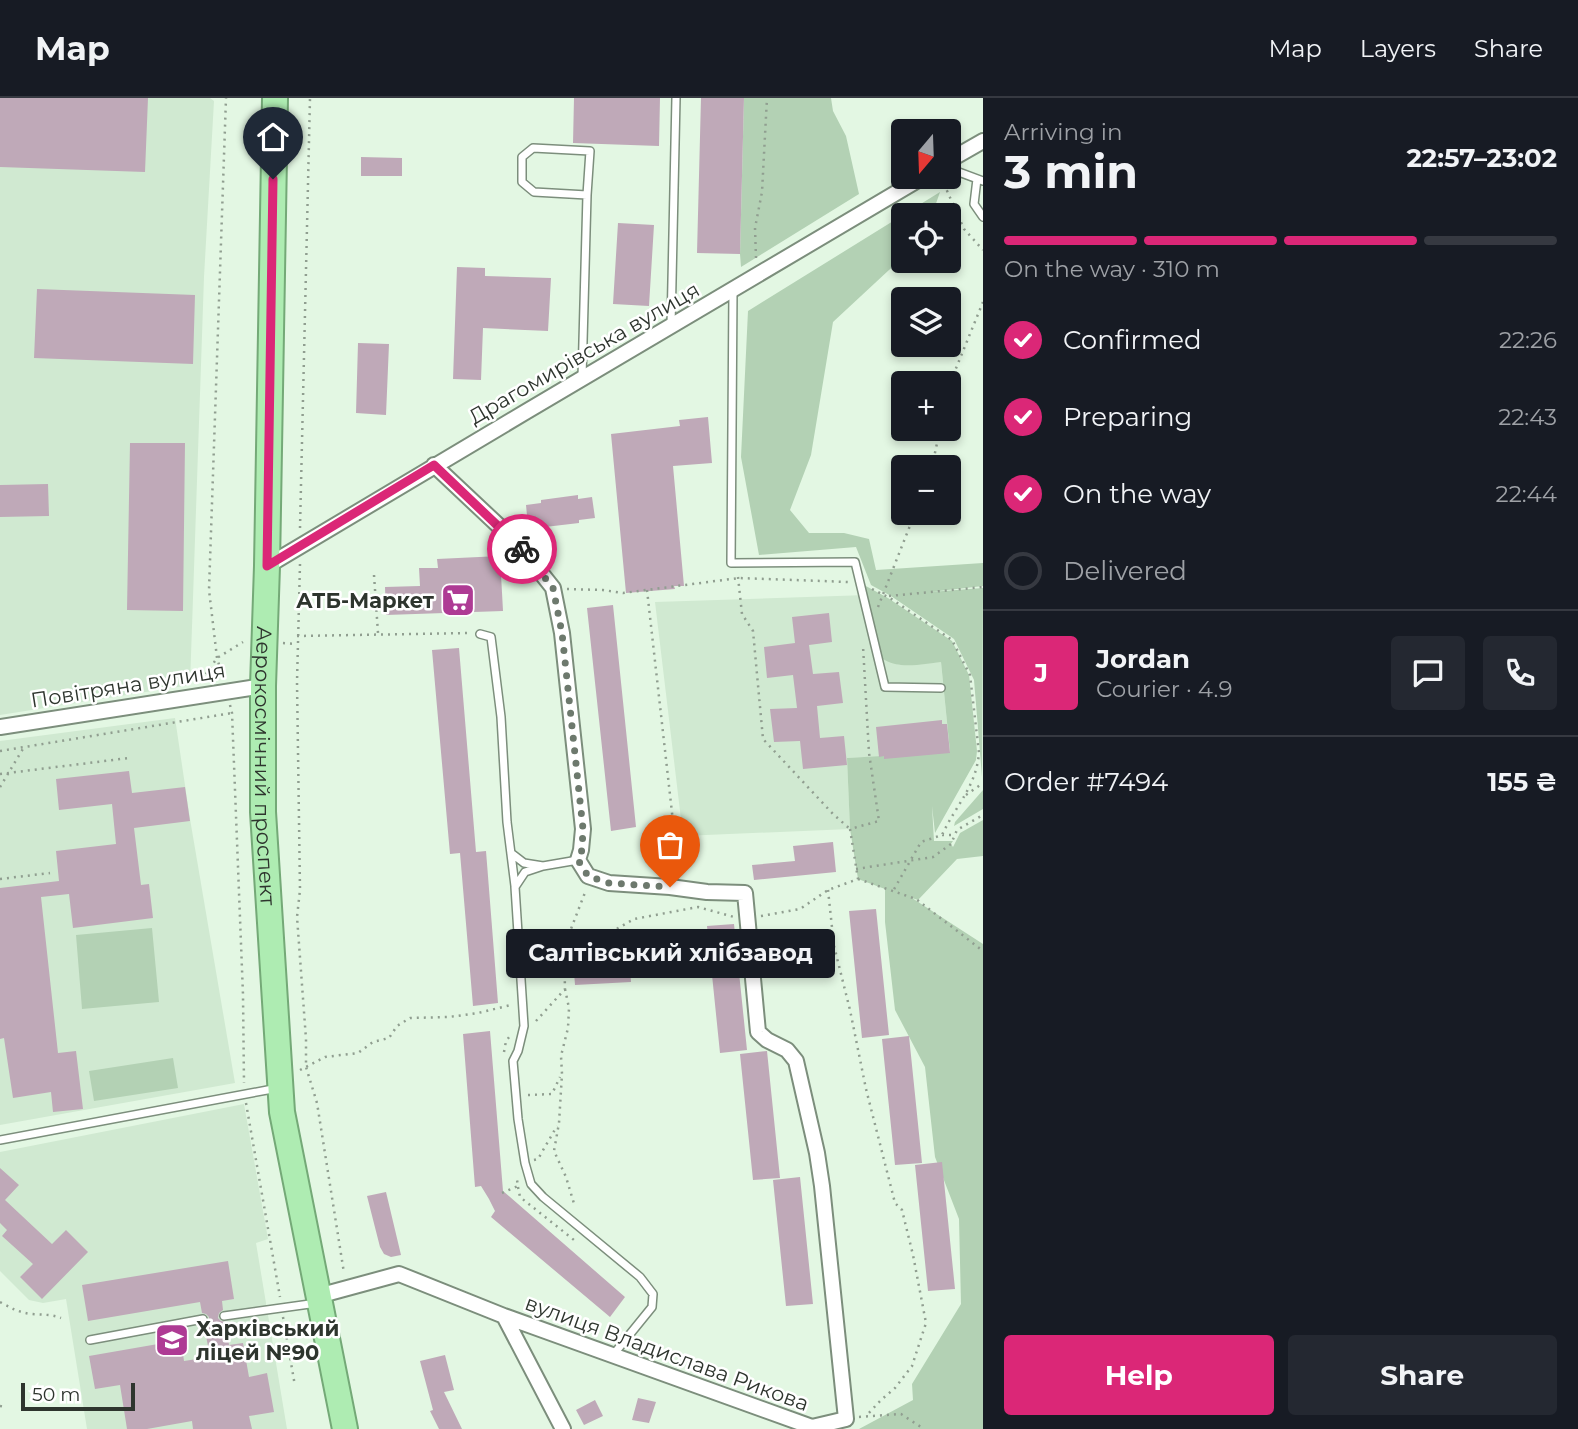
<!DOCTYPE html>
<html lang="en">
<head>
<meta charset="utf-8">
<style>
	:root { --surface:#171b24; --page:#242831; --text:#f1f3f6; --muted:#9ea1a6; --line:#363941; --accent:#db2777 }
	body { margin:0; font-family:Montserrat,sans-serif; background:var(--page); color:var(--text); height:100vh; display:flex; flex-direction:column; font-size:26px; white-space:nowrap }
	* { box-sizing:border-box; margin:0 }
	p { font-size:23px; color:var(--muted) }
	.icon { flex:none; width:38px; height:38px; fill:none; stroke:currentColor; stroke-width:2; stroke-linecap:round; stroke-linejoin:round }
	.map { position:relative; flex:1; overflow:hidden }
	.sheet { display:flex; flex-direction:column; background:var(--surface); width:595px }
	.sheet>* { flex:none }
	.needle { width:46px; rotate:199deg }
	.tools { position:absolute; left:891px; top:21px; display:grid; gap:14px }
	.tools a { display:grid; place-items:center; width:70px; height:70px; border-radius:7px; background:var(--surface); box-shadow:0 4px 10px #0003; font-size:35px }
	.scale { position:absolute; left:21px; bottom:18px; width:114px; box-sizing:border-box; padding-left:7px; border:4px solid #2e352e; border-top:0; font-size:19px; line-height:24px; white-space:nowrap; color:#2e352e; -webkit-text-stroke:5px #fff; paint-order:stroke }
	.pin { position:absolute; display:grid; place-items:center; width:60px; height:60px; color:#fff; margin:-72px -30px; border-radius:50% 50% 50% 0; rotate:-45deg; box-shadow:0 0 7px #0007 }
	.pin .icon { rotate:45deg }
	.courier { position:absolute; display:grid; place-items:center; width:70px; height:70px; margin:-35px; border:5px solid #db2777; border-radius:50%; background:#fff; color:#222; box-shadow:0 2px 9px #0007 }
	.bubble { position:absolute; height:49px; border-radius:7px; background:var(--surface); box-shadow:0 4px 10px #0003; font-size:23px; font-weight:700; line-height:49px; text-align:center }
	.overview em { font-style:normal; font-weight:700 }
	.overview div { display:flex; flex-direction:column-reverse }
	.overview { display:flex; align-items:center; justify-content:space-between; height:119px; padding:0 21px }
	h1 { font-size:46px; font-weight:700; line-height:52px }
	.bar { display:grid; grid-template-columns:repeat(4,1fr); gap:10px 7px; align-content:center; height:84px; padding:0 21px }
	.bar i { height:9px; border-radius:5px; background:var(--line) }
	.bar .active { background:var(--accent) }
	.bar p { grid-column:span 4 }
	.line { display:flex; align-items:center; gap:18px; padding:0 21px; border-top:2px solid var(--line) }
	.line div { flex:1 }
	.round { display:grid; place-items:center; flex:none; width:74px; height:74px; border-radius:7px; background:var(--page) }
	ol { padding:0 21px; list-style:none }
	li { display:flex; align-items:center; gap:21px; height:77px }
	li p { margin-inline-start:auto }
	li .icon { padding:7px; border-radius:50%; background:var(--accent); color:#fff; stroke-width:4 }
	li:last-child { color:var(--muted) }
	li i { width:38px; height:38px; border:4px solid var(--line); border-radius:50% }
	.primary-button { display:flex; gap:14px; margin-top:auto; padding:14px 21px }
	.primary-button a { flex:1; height:80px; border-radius:7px; background:var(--accent); color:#fff; font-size:28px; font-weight:700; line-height:80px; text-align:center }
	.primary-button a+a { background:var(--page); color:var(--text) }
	header { display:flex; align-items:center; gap:42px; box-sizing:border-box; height:98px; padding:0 35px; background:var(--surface); border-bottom:2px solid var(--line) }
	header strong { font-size:33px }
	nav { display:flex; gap:38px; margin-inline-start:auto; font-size:24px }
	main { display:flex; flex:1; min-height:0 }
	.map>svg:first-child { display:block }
	.built { fill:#d0e9d1 }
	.green { fill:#b3d1b4 }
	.building { fill:#bfa9b8 }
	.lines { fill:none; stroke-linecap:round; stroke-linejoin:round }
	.service-casing { stroke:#7c8e7c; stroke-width:10 }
	.minor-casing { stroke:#7c8e7c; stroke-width:18 }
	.trunk-casing { stroke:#74a977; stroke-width:28 }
	.path { stroke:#909e90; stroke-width:2.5; stroke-dasharray:2 5; stroke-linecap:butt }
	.service { stroke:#fff; stroke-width:7 }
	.minor { stroke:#fff; stroke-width:14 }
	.trunk { stroke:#aeecb2; stroke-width:24 }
	.done { stroke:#6d796d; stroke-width:7; stroke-dasharray:0 12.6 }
	.route { stroke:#db2777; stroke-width:9 }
	.labels { text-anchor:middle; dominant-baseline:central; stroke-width:5; stroke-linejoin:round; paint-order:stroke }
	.street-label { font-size:21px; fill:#2e352e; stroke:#fff }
	.poi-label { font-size:21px; font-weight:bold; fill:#2e352e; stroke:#fff; text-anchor:end }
</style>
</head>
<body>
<header>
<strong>Map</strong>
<nav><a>Map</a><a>Layers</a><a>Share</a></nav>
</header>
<main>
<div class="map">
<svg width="983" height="1331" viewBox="0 0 983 1331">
	<rect width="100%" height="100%" fill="#e3f7e3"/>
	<!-- built -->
	<path class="built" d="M0,0h210l4,3 -10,176 -14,408 -190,30z
		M867,497l15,63 17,7 42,-3 9,91 -103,5 3,71 -167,7 -28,-234z
		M175,620l15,101 45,264 -235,42v-384z
		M244,1006l24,135 -12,4 31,186h-200l-21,-130 -23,4 -14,-3 -29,-29v-119z"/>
	<!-- green -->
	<path class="green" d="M744,0h87l2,13 13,25 13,58 -118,73 -1,-13z
		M940,94l-8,23h-29v42l-70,65 -22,133 -21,55 19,23h35l25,6 7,31 107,-7v23l-53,6 53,-4 -1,189 -8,-97 -20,-41 -63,-43 -20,-11 -15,-38 -97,8 -18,-98 7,-146z
		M864,487l24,13 64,43 17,34 8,76 -1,9 -41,73 -3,-27 2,35h19l-2,3 2,3 7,-14 23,-13v36l-26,3 -39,41 -6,-2 71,46v485h-124l54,-29 -1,-16 49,-80 -2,-85 -24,-62 -10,-90 -30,-57 -10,-88v-33l-27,-10 -8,-50 -3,-71 103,-6 -9,-90c-18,2 -44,8 -59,-4z
		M983,692v19l-29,17 1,-4z
		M152,830l7,74 -77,7 -6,-74z
		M173,960l5,30 -84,13 -5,-30z"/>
	<!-- building -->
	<path class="building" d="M0,0h148l-3,74 -145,-5z
		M574,0h86l-1,48 -86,-3z
		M701,0h43l-4,156 -43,-1z
		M361,59l41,1v18h-41z
		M618,125l36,2 -5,81 -36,-2z
		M457,169l28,1v8l66,2 -3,53 -65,-3 -2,52 -28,-1z
		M37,191l158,6 -2,69 -159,-6z
		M358,245l31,1 -3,71 -30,-2z
		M708,319l4,46 -39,3 11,120h-10l1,3 -49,4 -15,-159 69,-8 -1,-6z
		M130,345h55l-2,168 -56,-1z
		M48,386l1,32 -49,1v-32z
		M578,397v4l14,-2 3,21 -16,2v3l-34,4 -1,-3 -16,2 -2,-21 15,-2v-3z
		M500,458l3,55 -117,4 -1,-28 35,-1 -1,-18h19l-1,-9z
		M613,507l23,222 -25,4 -24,-223z
		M829,515l3,29 -23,3 4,29 26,-2 4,31 -26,3 3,32 24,-2 3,29 -44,4 -3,-28 -26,1 -4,-33 27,-1 -4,-33 -26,3 -3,-31 31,-4 -3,-26z
		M459,550l17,204 10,-1 12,152 -25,3 -13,-153 -10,1 -18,-204z
		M942,622v4h5l3,29 -66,6v-3l-5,1 -3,-30z
		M129,673l3,22 53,-6 5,34 -56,7 7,57 8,-1 4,34 -80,10 -4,-34 -28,3 17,156 18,-2 7,58 -30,3 -2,-20 -38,6 -9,-60 -4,1v-151l59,-7 -3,-30 60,-7 -4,-40 -53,6 -3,-31z
		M833,744l3,30 -82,8 -2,-15 43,-4 -2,-15z
		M876,811l13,126 -27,3 -13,-127z
		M734,826l13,126 -27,3 -13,-127z
		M629,858l2,26 -56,3 -2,-26z
		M490,933l13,160 122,106 -15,20 -119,-100 4,-6 -6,-12 -8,-13 -6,1 -12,-153z
		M909,938l13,127 -27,2 -13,-126z
		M767,953l13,127 -27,2 -13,-126z
		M942,1064l13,127 -27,2 -13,-126z
		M0,1070l19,17 -14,15 47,44 14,-14 22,22 -46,47 -22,-22 13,-13 -31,-28 5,-6 -7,-7z
		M800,1079l13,127 -27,2 -13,-126z
		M386,1094l15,63 -10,2 -7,-3 -4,-7 -13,-51z
		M228,1163l6,38 -12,2 1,9 -4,3 -1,5 3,3 5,1 3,23 14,-2 6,34 18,-4 7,39 -25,4 3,13h-59l-1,-8 -45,8h-20l-7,-44 -25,4 -6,-33 92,-16 3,21 26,-4 -6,-32 4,-3 1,-5 -3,-3 -4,-1 -2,-11 -112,19 -6,-36z
		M445,1257l9,35 -10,2 18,37h-23l-9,-18 3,-1 -13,-49z
		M638,1300l18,4 -7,21 -17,-3z
		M595,1302l8,16 -19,9 -8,-15z"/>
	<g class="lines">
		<!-- service casing -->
		<g class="service-casing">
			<path id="service" d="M948,70l35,13
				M977,81l-3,25 9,13
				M733,192l-2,273 124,-1 30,125 56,1
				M671,228l5,-228
				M582,280l5,-183 3,-44 -57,-3 -11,9v25l12,10 53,3
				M480,536l11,3 10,80 6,105 8,64
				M511,755l13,10 19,3
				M578,762l-35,6 -18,6 -10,15 9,139 -6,25 -5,10 5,58 7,44 6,21 12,13 97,80 13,17 -1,13 -39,48
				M0,1042l278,-52
				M224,1218l93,-13
				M90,1242l113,-21"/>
		</g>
		<!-- minor casing -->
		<g class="minor-casing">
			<path id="minor" d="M948,63l35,-20
				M267,468c218,-131 437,-259 656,-389
				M0,629l263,-41
				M318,1198l81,-22 105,42 308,111 34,-8 -24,-233 -5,-33 -21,-92 -9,-11 -20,-10 -9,-8 -13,-139 -38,-1 -37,-5 -61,-4 -21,-7 -10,-16 3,-10 2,-21 -21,-196 -9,-45 -35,-44 -84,-79
				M504,1218l59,113"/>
		</g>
		<!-- trunk casing -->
		<g class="trunk-casing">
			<g id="trunk">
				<path id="s1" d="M275,0l-8,468 -4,120v126l19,300 63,317"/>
			</g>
		</g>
		<!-- path -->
		<path class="path" d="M943,79l1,7 20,45 19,21
			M756,160l-1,-30 7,-36 5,-94
			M948,290l35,-86
			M932,369l8,-38
			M300,430l10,-430
			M300,466l-3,118 3,208 -3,27 9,122v28l11,36 27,170
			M374,477l4,58
			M738,479l4,37 11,17 10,108 70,75 17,15
			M567,491l36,1 20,3 116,-15 110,4
			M872,491l18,9 62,42 18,35 9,78c-3,34 -23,52 -37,82l-21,7 -28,49
			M647,492l32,285
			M889,498l94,-9
			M878,509l37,-94
			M297,538l172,-3
			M283,545l14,1
			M223,580l-6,-20 -8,-68 17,-492
			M202,582l15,-22 26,-16
			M230,607l2,8 11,282 1,88
			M0,653l232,-38
			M0,676l129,-16
			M0,689l24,-40
			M966,697l17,-12
			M942,737h13
			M856,771l77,-12 18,-13 6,-14 26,-15
			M0,781l50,-6
			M858,781l58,20 67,52
			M828,792l6,56 16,64 16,79 29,114 7,7 11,45 13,68 -14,43 -17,22 -14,12 -15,16
			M761,818l39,-7 28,-19 30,-11 -8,-50 29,-8 -10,-68 -6,-107
			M531,855l33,-6 23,-1 47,-27 64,-12 36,10
			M565,891l4,19 -1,20 -7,28 1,18 -3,49 -5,28 12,26 9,30
			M536,923l29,-32 -1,-42 22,-57
			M504,954l2,-11 4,-5
			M300,972l25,-13 33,-4 15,-11 16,-4 8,-12 13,-8 39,-1 29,-4 33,-8
			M528,997l24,-1 8,-17
			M246,1005l34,194
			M534,1062l4,-1 19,-33
			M518,1089l2,10 54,43 1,-3
			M502,1095l16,-7 -1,-6
			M0,1204c11,6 20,11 32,12 10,1 19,0 29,4
			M283,1219l12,69
			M0,1308l5,1
			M859,1319l42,-3 23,15"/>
		<!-- service -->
		<use href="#service" class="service"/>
		<!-- minor -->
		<use href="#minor" class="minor"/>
		<!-- trunk -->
		<use href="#trunk" class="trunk"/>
	</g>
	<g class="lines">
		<!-- done -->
		<path class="done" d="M522,451l31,39 9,45 21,196 -1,21 -4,10 10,16 21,7 61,4"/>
		<!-- route -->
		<path class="route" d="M273,81l-6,387 167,-101 88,84"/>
	</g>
	<!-- icons -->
	<defs>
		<g id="supermarket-square" transform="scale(1.75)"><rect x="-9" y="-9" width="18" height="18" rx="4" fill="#ae3b94" stroke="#fff"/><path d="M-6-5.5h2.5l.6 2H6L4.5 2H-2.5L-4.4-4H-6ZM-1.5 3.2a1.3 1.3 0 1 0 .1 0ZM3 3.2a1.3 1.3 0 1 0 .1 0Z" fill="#fff"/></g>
		<g id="school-square" transform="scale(1.75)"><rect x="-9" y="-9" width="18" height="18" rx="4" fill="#ae3b94" stroke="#fff"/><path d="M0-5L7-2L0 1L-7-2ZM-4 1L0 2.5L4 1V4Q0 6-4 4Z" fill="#fff"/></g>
	</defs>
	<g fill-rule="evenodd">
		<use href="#supermarket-square" x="458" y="502"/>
		<use href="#school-square" x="172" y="1242"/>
	</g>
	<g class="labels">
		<!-- street labels -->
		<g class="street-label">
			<text transform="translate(584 255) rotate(-30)">Драгомирівська вулиця</text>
			<text transform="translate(128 587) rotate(-9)">Повітряна вулиця</text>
			<text stroke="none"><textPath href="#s1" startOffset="668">Аерокосмічний проспект</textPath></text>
			<text transform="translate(667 1255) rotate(20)">вулиця Владислава Рикова</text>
		</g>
		<!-- poi labels -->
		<g class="poi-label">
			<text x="434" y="502">АТБ-Маркет</text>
			<text x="196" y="1230" text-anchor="start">Харківський<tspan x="196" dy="24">ліцей №90</tspan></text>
		</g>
	</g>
</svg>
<div class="tools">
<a><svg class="needle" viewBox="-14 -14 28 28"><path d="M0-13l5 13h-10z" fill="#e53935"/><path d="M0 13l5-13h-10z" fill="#9ea1a6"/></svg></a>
<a><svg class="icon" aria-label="locate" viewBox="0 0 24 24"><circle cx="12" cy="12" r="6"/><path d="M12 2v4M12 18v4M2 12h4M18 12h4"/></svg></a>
<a><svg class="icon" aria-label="layers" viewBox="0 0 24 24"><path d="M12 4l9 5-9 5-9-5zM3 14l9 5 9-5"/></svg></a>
<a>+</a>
<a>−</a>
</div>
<div class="scale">50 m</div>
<div class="pin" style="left:670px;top:789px;background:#ea580c"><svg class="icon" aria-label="bag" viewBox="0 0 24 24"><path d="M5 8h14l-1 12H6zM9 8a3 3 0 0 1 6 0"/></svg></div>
<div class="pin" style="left:273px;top:81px;background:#1f2937"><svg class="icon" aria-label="home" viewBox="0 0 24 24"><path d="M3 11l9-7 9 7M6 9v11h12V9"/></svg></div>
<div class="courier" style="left:522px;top:451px"><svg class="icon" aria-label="bike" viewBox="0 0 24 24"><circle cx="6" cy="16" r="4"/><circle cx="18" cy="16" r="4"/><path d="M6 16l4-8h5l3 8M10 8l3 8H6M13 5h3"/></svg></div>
<div class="bubble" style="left:506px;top:831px;width:329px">Салтівський хлібзавод</div>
</div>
<section class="sheet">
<div class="overview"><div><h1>3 min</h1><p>Arriving in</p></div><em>22:57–23:02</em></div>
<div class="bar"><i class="active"></i><i class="active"></i><i class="active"></i><i></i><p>On the way · 310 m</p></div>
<ol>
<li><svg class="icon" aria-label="check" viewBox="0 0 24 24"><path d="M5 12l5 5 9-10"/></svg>Confirmed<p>22:26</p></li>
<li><svg class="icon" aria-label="check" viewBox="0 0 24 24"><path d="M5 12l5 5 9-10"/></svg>Preparing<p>22:43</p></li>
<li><svg class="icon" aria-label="check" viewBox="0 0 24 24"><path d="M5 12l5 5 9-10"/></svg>On the way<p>22:44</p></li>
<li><i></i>Delivered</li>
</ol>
<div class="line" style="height:126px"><b class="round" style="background:var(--accent);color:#fff">J</b><div><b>Jordan</b><p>Courier · 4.9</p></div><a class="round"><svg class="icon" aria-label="chat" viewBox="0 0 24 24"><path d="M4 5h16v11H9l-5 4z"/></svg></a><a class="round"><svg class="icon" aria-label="phone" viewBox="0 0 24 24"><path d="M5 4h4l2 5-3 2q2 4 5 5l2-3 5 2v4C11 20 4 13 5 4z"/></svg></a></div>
<div class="line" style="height:91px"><div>Order #7494</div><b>155 ₴</b></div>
<div class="primary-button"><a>Help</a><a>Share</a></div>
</section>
</main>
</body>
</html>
